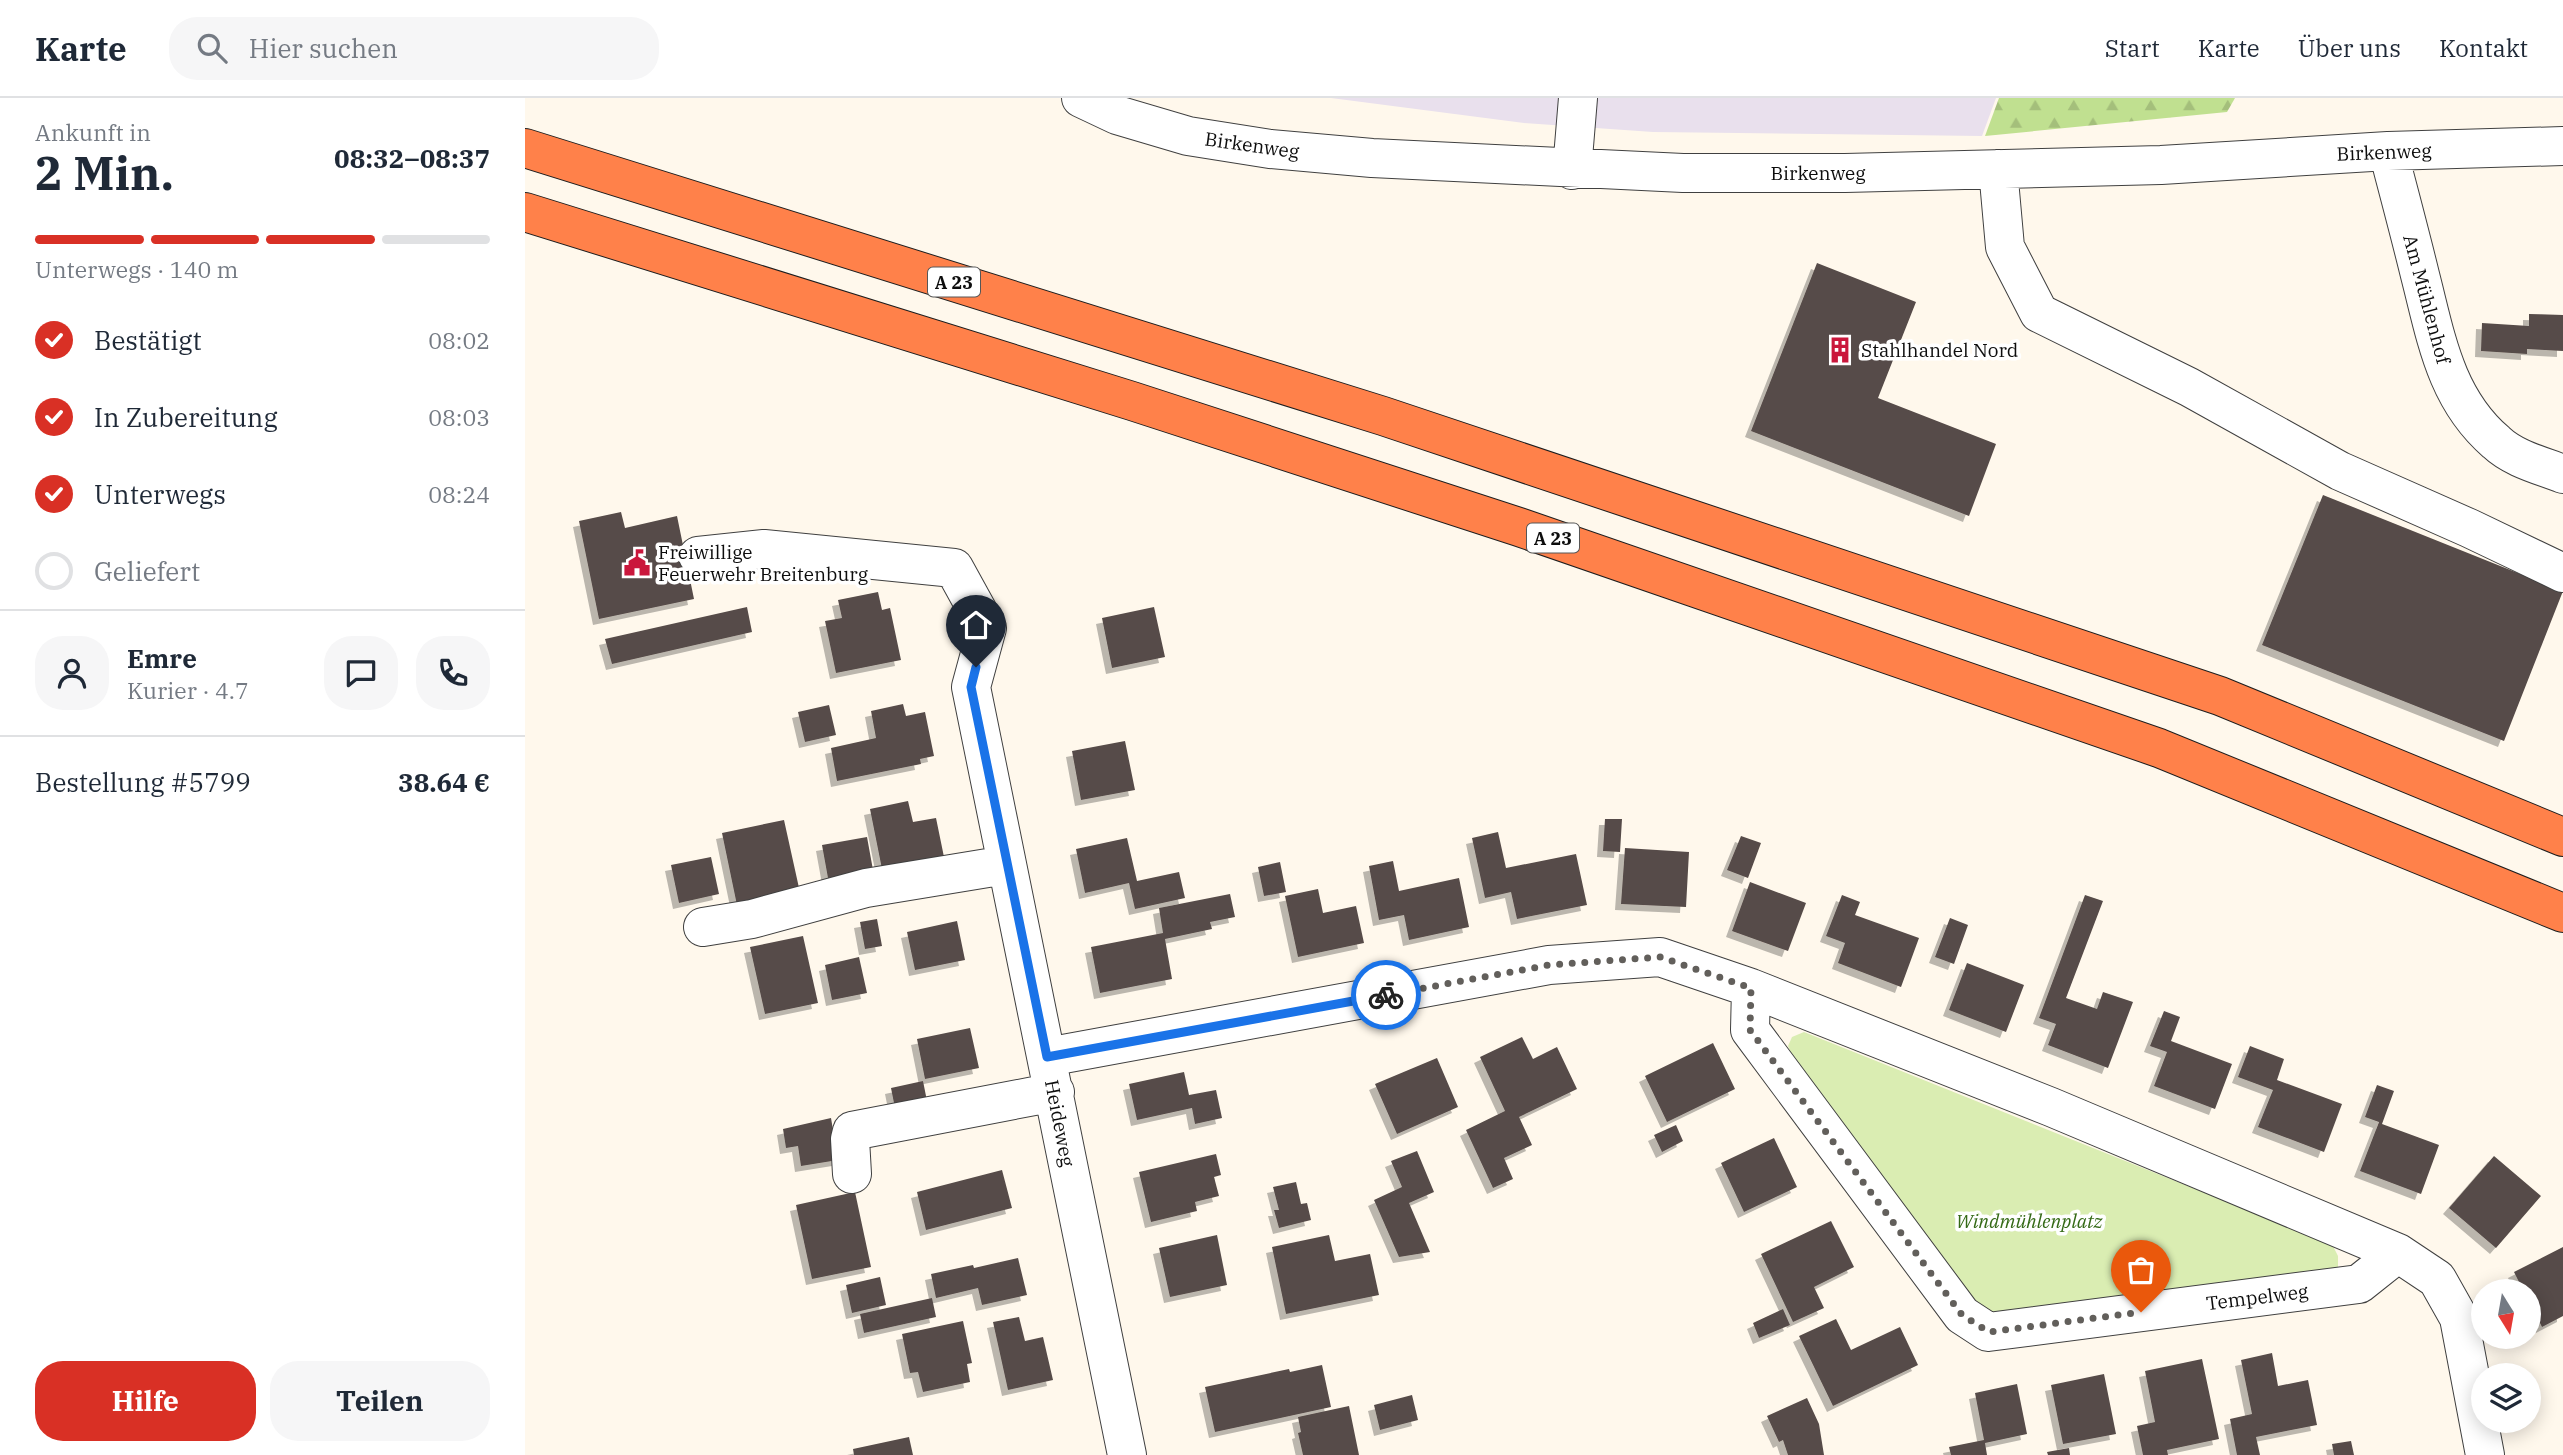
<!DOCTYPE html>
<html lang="de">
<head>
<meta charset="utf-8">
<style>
	:root { --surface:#fff; --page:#f6f6f7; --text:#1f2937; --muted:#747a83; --line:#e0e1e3; --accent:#d93025 }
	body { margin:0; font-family:"IBM Plex Serif",serif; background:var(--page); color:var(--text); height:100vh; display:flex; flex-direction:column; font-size:26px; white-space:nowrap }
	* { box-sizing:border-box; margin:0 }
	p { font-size:23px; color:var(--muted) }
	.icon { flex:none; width:38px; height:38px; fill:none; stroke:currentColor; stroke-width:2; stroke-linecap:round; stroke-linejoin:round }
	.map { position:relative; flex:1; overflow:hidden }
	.sheet { display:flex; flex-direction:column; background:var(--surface); width:525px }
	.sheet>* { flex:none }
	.needle { width:46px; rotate:169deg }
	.controls { position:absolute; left:1946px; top:1181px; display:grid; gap:14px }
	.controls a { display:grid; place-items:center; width:70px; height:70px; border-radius:50%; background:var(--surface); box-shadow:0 4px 18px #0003; font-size:35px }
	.pin { position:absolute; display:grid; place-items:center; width:60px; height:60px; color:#fff; margin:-72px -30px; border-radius:50% 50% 50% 0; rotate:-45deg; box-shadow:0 0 7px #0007 }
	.pin .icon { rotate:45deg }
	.courier { position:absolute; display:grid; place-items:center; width:70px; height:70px; margin:-35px; border:5px solid #1a73e8; border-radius:50%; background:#fff; color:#222; box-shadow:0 2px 9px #0007 }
	.head em { font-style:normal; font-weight:700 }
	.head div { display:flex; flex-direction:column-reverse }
	.head { display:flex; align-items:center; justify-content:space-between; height:119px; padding:0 35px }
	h1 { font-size:46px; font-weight:700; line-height:52px }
	.bar { display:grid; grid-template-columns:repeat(4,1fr); gap:10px 7px; align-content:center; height:84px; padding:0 35px }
	.bar i { height:9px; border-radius:5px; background:var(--line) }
	.bar .active { background:var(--accent) }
	.bar p { grid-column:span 4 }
	.line { display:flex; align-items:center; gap:18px; padding:0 35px; border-top:2px solid var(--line) }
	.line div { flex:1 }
	.round { display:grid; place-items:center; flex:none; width:74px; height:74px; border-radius:28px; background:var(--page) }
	ol { padding:0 35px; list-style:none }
	li { display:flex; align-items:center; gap:21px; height:77px }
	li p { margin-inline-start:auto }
	li .icon { padding:7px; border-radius:50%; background:var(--accent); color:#fff; stroke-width:4 }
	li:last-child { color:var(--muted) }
	li i { width:38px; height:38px; border:4px solid var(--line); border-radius:50% }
	.cta { display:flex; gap:14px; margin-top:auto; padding:14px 35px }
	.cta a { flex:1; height:80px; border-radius:28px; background:var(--accent); color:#fff; font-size:28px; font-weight:700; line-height:80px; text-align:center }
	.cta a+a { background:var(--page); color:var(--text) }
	header { display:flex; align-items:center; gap:42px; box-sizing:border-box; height:98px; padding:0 35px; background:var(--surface); border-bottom:2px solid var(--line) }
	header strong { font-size:33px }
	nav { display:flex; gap:38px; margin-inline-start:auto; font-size:24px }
	.search { width:490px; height:63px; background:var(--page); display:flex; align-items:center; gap:18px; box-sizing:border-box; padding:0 24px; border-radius:28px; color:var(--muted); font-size:26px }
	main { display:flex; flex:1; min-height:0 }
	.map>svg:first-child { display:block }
	.industrial { fill:#e9e0ed }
	.forest { fill:url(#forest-firs) }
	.park { fill:#daedb2 }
	.building { fill:#564b48; filter:url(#shadow) }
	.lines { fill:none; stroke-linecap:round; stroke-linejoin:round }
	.minor-casing { stroke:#404040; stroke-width:40 }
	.highway-casing { stroke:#1e1e1e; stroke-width:40 }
	.minor { stroke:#fff; stroke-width:38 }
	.highway { stroke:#ff814a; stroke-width:38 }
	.done { stroke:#625f5b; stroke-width:7; stroke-dasharray:0 12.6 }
	.route { stroke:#1a73e8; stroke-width:9 }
	.labels { text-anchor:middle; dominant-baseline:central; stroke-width:7; stroke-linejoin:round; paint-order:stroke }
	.shield { fill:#fff; stroke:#565656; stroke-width:2 }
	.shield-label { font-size:18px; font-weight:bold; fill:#0d0d0d }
	.street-label { font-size:19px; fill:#0d0d0d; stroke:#fff }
	.poi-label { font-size:19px; fill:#0d0d0d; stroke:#fff; text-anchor:start }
	.park-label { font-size:19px; font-style:italic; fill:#356a17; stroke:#fff }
</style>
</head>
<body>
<header>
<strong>Karte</strong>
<div class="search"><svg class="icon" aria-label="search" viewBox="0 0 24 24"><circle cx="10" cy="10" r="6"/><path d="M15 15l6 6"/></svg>Hier suchen</div>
<nav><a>Start</a><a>Karte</a><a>Über uns</a><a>Kontakt</a></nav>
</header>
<main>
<section class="sheet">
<div class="head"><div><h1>2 Min.</h1><p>Ankunft in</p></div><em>08:32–08:37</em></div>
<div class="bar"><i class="active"></i><i class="active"></i><i class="active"></i><i></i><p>Unterwegs · 140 m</p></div>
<ol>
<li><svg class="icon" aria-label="check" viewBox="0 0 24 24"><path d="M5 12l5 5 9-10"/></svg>Bestätigt<p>08:02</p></li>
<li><svg class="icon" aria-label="check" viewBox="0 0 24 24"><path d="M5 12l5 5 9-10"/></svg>In Zubereitung<p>08:03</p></li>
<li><svg class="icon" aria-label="check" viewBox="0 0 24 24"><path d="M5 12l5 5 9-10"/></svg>Unterwegs<p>08:24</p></li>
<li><i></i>Geliefert</li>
</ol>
<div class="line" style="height:126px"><a class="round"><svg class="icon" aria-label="person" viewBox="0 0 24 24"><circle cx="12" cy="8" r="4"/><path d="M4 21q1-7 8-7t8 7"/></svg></a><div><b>Emre</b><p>Kurier · 4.7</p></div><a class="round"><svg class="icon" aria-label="chat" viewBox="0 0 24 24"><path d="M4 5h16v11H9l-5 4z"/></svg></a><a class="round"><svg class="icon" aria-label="phone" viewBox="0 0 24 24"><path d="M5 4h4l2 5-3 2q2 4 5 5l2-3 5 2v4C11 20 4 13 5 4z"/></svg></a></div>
<div class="line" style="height:91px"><div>Bestellung #5799</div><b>38.64 €</b></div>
<div class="cta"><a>Hilfe</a><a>Teilen</a></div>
</section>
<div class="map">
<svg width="2038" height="1357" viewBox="0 0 2038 1357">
	<defs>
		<pattern id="forest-firs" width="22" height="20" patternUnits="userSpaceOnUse" patternTransform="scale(1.75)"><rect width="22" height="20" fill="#c0e090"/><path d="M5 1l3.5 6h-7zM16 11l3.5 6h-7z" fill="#a4bf7b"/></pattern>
		<filter id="shadow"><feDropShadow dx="-6" dy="6" stdDeviation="0" flood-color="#0004"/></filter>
	</defs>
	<rect width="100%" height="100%" fill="#fff8ec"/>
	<!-- industrial -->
	<path class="industrial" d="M806,0h665l-14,38 -329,-4 -129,-9z"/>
	<!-- forest -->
	<path class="forest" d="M1474,0h236l-8,14 -242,24z"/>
	<!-- park -->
	<path class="park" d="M1279,934l528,212 6,12v11l-13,10 -326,41 -20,-10 -186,-250 -5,-12 4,-9z"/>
	<!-- building -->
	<path class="building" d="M1292,165l99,39 -38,96 118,46 -27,72 -218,-85z
		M2004,216l34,1v36l-36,-2v5l-46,-3 1,-28 47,3z
		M1798,397l240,96 -59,150 -242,-96z
		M96,414l4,16 52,-12 17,83 -95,20 -20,-98z
		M353,494l4,18 8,-2 11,52 -65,13 -11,-52 17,-3 -4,-18z
		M222,509l5,25 -140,32 -7,-25z
		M629,509l11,50 -53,11 -10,-50z
		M378,606l3,12 19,-4 9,44 -14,3 1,5 -84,17 -6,-33 45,-10 -5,-27z
		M304,607l7,30 -31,7 -7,-30z
		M600,643l10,49 -54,10 -9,-49z
		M383,703l5,21 23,-4 8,39 -62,12 -12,-60z
		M1080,721h17l-2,33 -17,-1z
		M259,722l17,77 -63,13 -16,-77z
		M973,734l8,36 70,-14 11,51 -70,14 -6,-27 -26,6 -13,-60z
		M1216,738l20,7 -13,35 -21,-8z
		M342,739l6,33 -45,8 -6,-33z
		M602,740l10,43 42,-9 6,26 -50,11 -6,-26 -44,10 -9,-44z
		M1100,750l64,4 -3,55 -65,-3z
		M186,759l8,37 -40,9 -8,-38z
		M868,763l6,30 60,-13 10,49 -60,13 -5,-25 -25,5 -10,-54z
		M755,764l6,30 -22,4 -6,-29z
		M1225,784l56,21 -18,48 -56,-20z
		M793,791l5,24 33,-7 8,37 -66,14 -13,-61z
		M705,796l5,23 -25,5 2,7 -47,10 7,40 -72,14 -9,-46 72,-14 -4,-25z
		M1317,797l18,7 -5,13 64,23 -18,49 -63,-24 7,-20 -19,-7z
		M1560,797l18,6 -37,97 31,11 6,-17 30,10 -25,66 -60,-23 8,-21 -17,-6z
		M1425,820l18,7 -14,39 -19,-7z
		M352,821l5,27 -17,3 -5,-27z
		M432,823l8,39 -50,10 -8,-38z
		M278,838l15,67 -53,11 -15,-67z
		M334,859l8,36 -35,7 -7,-35z
		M1442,865l57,22 -18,47 -57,-22z
		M1639,913l16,6 -9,24 61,23 -17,45 -61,-23 13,-34 -17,-6z
		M445,930l9,40 -54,11 -8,-40z
		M997,939l11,22 24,-12 20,42 -58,28 13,28 -28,13 9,21 -20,9 -27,-58 39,-19 -25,-54z
		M1188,945l22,46 -68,33 -22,-46z
		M1725,948l34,13 -7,21 65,24 -18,48 -66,-25 15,-37 -35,-13z
		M912,960l21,49 -61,27 -22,-50z
		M659,974l5,23 27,-5 6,28 -27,6 -3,-16 -55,12 -8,-36z
		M398,983l4,20 -32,7 -4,-20z
		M1852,987l17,6 -12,33 57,21 -18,49 -61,-23 19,-49 -14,-5z
		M306,1020l7,42 -37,6 -3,-20 -12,2 -3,-19z
		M1151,1027l7,16 -21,11 -8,-17z
		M1249,1040l23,49 -53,25 -23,-49z
		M892,1053l17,41 -25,11 21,49 -31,5 -25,-57 28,-13 -11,-26z
		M691,1056l5,21 -7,2 5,19 -24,6 2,9 -46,11 -12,-50z
		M1969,1058l47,40 -45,52 -47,-40z
		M477,1072l10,38 -86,22 -9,-38z
		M771,1084l5,22 6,-1 4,17 -32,8 -5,-18h5l-6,-23z
		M330,1094l16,75 -59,12 -16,-74z
		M1306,1123l23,46 -40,20 10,21 -31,14 -32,-68z
		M692,1137l10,50 -57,12 -11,-49z
		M804,1137l6,26 35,-7 9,41 -93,19 -14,-67z
		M2038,1149v69l-21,11 -13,-26v-9h-5l-10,-20z
		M493,1160l9,37 -45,10 -4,-17 -42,10 -5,-24 42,-9 1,3z
		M355,1179l6,28 -34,8 -6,-28z
		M407,1200l4,19 -72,16 -4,-19z
		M1258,1211l7,16 -31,13 -6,-15z
		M494,1219l6,24 18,-4 10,43 -45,10 -15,-68z
		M1311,1221l15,31 49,-23 18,38 -85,41 -34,-70z
		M438,1223l9,42 -5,1 3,18 -47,10 -5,-20 -8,1 -8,-39z
		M1747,1255l6,33 30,-6 9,45 -61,12 4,18h-23l-7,-36 22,-5 -11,-54z
		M1677,1261l17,80 -52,11 1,5h-25l-6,-29 18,-4 -10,-51z
		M797,1267l9,42 -116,25 -10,-45 84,-18 1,3z
		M1579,1276l12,60 -53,10 -12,-59z
		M1492,1286l10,50 -42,9 2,12h-36l-2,-8 35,-7 -9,-47z
		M887,1297l6,25 -38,10 -6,-25z
		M1282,1300l12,26 5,31h-36l-5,-15 -4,2 -12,-26z
		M824,1308l10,49h-56l-5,-22 3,-1 -3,-15z
		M384,1339l4,18h-59l-1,-6z
		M1826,1343l3,14h-20l-2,-11z
		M1544,1350l1,7h-22l-1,-3z"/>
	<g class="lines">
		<!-- minor casing -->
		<g class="minor-casing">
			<path id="minor" d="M556,0l36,17 71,21 82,13 102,9 311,15h162l316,-8 227,-14 175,-5
				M1863,53c11,42 22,83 32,124 16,62 25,123 76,167 18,17 44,23 67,32
				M1473,71l7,78 34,66 150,74 151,84 129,57 94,45
				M1047,72l6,-72
				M173,458l66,-7 190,19 33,60 -16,59 156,768
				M178,829l49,-8 114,-31 140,-23
				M1226,890l-1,42 212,285 26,17 371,-48 39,-31
				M522,959l502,-92 111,-8 91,31 300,119 347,146 39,26 22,39 26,137
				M327,1076l-2,-35 2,-8 203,-39"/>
		</g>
		<!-- highway casing -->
		<g class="highway-casing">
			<path id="highway" d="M0,50l858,268 837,280 343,141
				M0,114l607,189 387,126 640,221 404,165"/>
		</g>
		<!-- minor -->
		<use href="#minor" class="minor"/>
		<!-- highway -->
		<use href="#highway" class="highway"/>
	</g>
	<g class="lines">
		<!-- done -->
		<path class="done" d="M861,897l163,-30 111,-8 91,31 -1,42 212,285 27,17 152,-20"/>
		<!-- route -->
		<path class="route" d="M451,569l-5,20 76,370 339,-62"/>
	</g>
	<!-- icons -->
	<defs>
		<g id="building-bare" transform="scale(2.1)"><path d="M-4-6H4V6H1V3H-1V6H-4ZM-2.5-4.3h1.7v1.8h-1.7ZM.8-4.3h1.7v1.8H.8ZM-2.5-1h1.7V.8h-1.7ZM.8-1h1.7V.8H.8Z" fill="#ca173c" stroke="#fff" stroke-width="2.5" paint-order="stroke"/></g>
		<g id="civic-bare" transform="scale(2.1)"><path d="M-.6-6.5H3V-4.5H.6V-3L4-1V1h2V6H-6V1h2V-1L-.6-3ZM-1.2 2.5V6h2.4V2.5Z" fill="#ca173c" stroke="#fff" stroke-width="2.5" paint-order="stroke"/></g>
	</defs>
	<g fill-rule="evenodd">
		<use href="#building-bare" x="1315" y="252"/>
		<use href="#civic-bare" x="112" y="465"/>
	</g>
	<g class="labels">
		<!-- shield labels -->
		<g class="shield">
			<rect x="403" y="169.5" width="52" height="29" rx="5"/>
			<rect x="1002" y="425.5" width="52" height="29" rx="5"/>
		</g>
		<g class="shield-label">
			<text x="429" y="184">A 23</text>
			<text x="1028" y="440">A 23</text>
		</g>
		<!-- street labels -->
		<g class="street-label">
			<text transform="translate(727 47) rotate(8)">Birkenweg</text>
			<text transform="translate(1859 54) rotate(-2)">Birkenweg</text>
			<text x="1293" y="75">Birkenweg</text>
			<text transform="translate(1902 201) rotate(75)">Am Mühlenhof</text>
			<text transform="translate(535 1025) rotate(79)">Heideweg</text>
			<text transform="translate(1732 1199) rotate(-7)">Tempelweg</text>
		</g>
		<!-- poi labels -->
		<g class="poi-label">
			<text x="1336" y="252">Stahlhandel Nord</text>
			<text x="133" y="454">Freiwillige<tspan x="133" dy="22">Feuerwehr Breitenburg</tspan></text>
		</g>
		<!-- park labels -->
		<g class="park-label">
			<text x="1504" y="1123">Windmühlenplatz</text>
		</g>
	</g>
</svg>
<div class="controls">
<a><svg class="needle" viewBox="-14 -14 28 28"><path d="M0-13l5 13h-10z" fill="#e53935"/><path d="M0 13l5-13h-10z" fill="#747a83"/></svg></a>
<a><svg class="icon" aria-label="layers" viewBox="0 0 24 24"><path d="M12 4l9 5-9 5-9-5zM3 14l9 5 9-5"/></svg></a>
</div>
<div class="pin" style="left:1616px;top:1214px;background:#ea580c"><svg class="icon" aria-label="bag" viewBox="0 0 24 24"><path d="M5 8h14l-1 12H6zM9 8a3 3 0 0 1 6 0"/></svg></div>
<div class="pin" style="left:451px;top:569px;background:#1f2937"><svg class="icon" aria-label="home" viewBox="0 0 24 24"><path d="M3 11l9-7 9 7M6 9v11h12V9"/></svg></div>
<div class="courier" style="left:861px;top:897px"><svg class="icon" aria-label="bike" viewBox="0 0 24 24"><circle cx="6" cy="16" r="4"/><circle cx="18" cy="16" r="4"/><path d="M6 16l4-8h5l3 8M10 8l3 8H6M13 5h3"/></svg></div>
</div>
</main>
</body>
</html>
